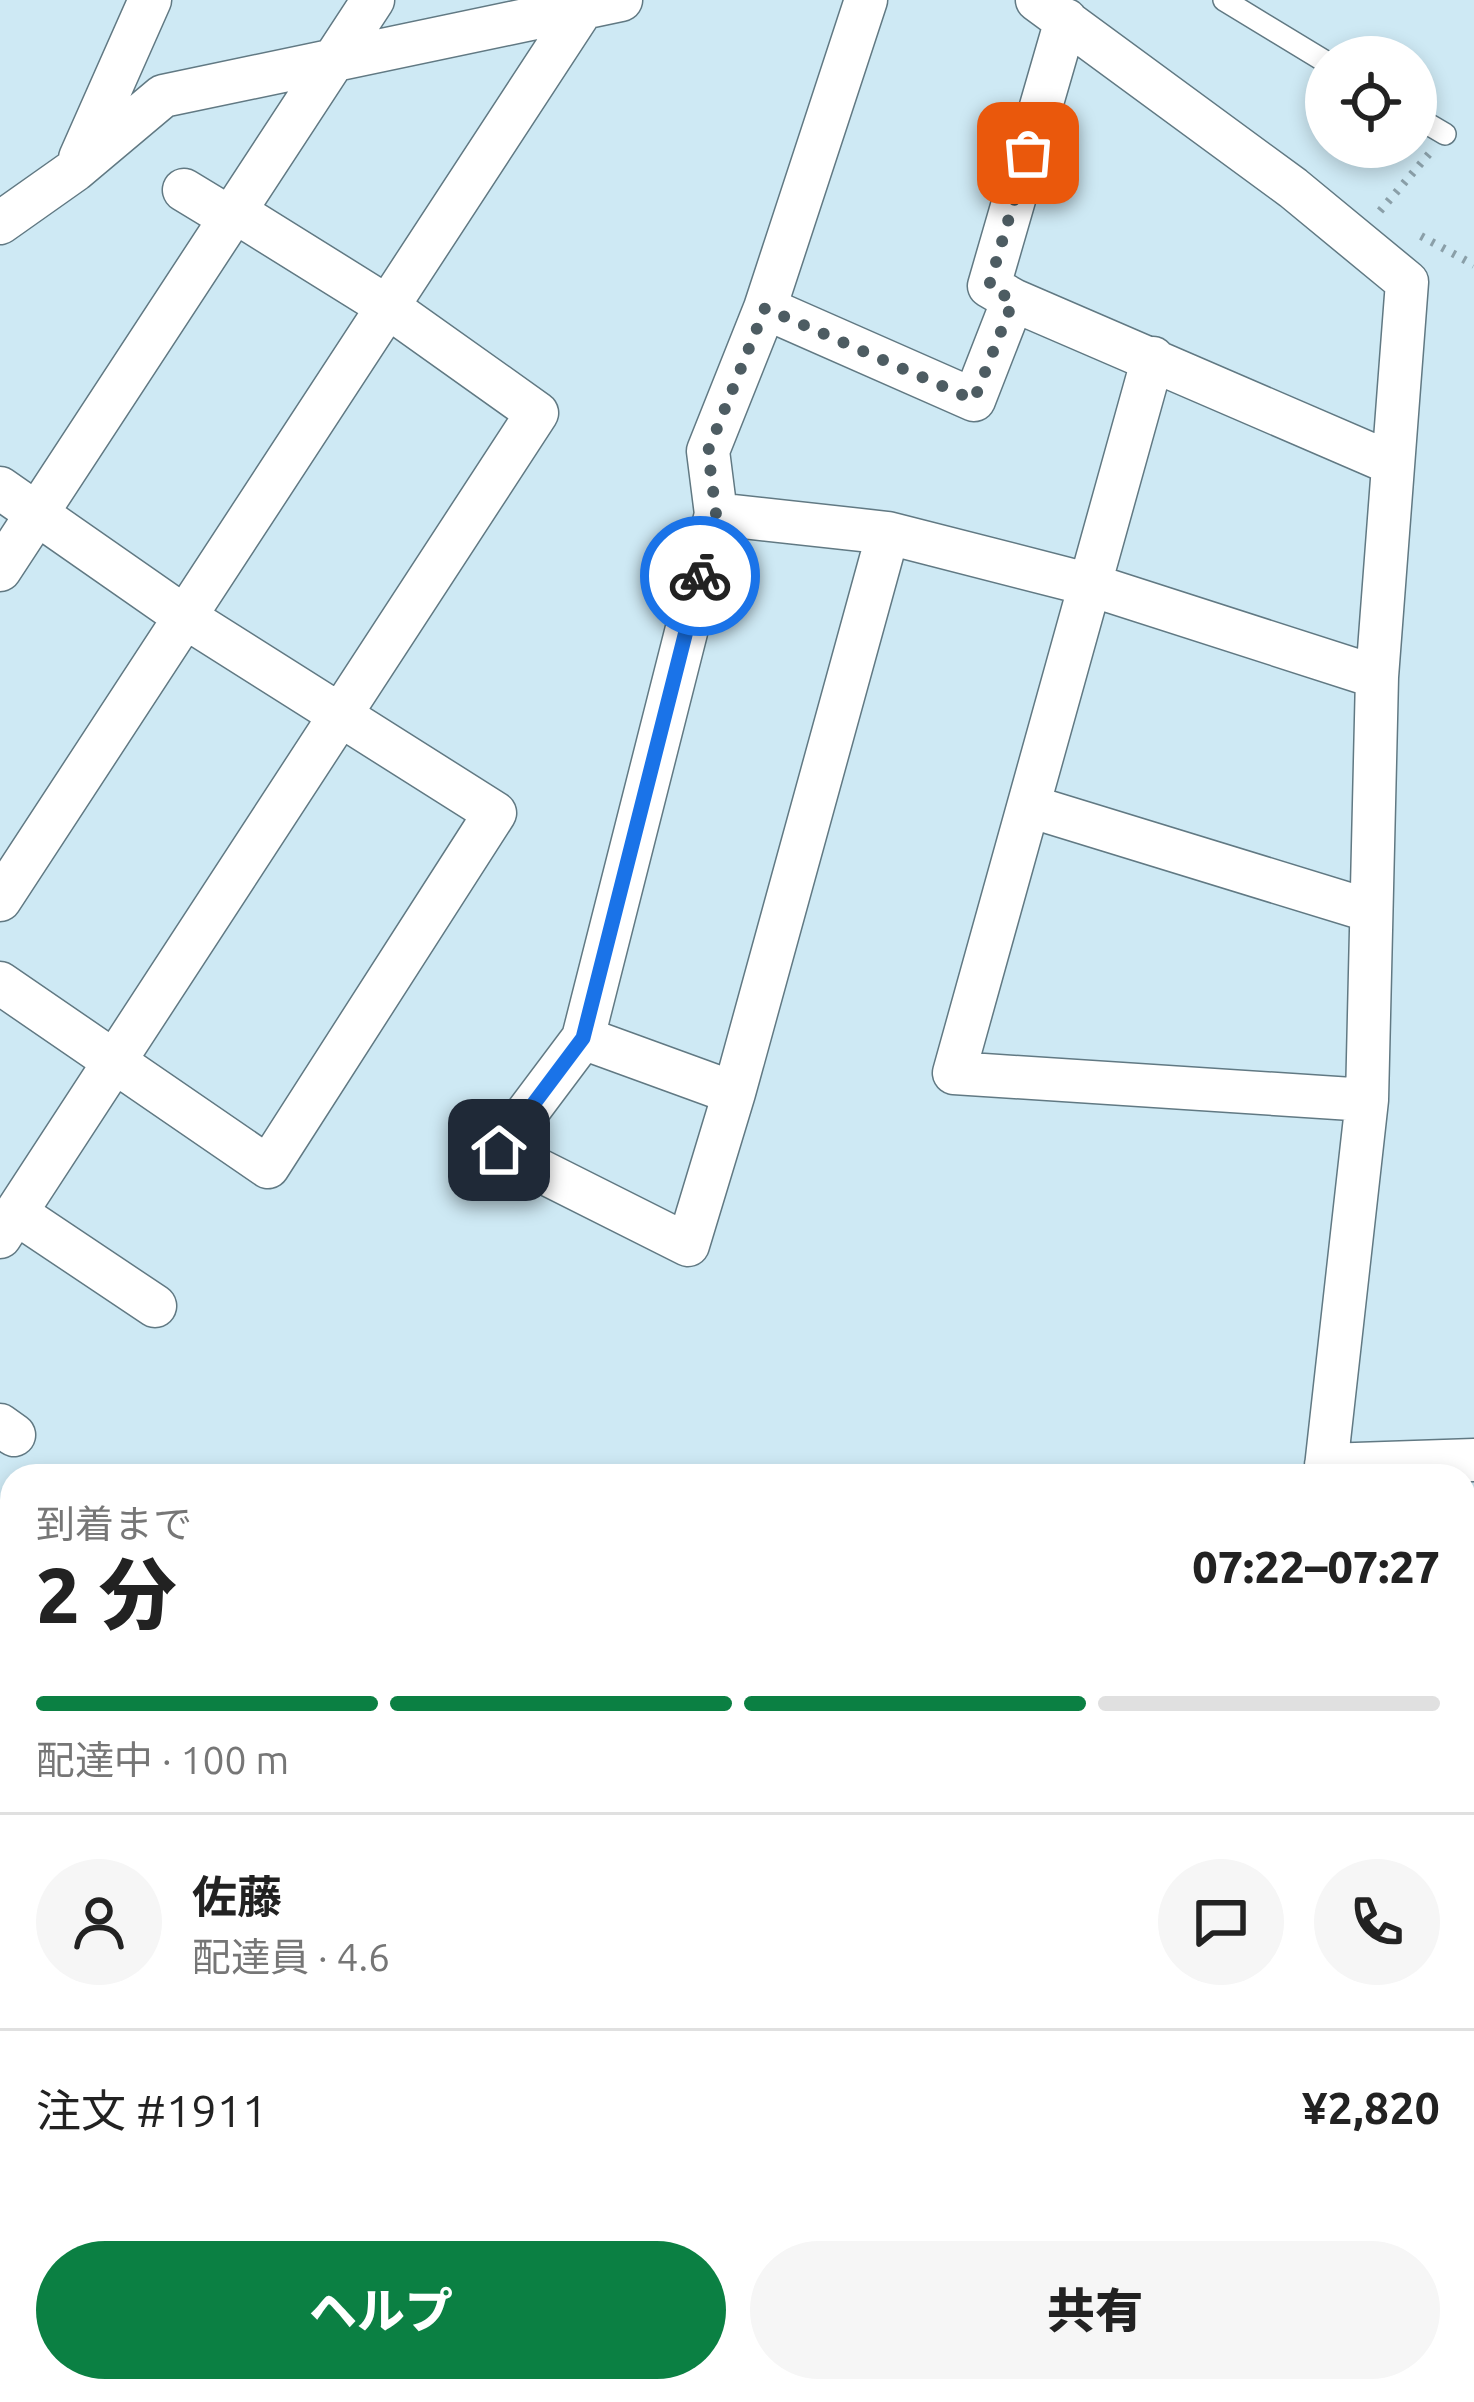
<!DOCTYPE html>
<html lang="ja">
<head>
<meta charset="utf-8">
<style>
	:root { --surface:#fff; --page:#f6f6f6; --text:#222; --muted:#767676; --line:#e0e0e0; --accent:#0b8043 }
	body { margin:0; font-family:Ubuntu,"Noto Sans JP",sans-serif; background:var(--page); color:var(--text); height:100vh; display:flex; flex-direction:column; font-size:45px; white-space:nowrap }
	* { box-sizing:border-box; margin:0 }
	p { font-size:39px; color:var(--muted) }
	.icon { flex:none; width:66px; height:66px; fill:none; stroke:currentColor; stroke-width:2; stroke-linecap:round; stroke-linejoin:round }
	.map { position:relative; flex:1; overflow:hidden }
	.drawer { position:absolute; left:0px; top:1464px; width:1476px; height:939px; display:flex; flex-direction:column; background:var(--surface); border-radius:36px 36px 0 0; box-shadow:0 6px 18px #0003 }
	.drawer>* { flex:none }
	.fabs { position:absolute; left:1305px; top:36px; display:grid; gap:24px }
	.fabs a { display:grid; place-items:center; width:132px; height:132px; border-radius:50%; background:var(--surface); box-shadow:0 6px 18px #0003; font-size:60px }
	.pin { position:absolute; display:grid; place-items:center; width:102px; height:102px; color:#fff; margin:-51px; border-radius:24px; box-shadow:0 6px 18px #0006 }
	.courier { position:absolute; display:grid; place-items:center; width:120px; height:120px; margin:-60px; border:9px solid #1a73e8; border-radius:50%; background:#fff; color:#222; box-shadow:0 3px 15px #0007 }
	.summary em { font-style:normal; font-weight:800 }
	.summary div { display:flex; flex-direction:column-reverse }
	.summary { display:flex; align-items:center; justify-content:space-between; height:204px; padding:0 36px }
	h1 { font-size:78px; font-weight:800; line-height:90px }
	.bar { display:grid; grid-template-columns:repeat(4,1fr); gap:18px 12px; align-content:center; height:144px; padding:0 36px }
	.bar i { height:15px; border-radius:9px; background:var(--line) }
	.bar .selected { background:var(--accent) }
	.bar p { grid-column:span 4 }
	.line { display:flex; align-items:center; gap:30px; padding:0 36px; border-top:3px solid var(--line) }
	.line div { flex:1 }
	.round { display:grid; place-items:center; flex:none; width:126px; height:126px; border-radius:63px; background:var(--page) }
	.cta { display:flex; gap:24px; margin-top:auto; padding:24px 36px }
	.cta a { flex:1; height:138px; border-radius:72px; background:var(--accent); color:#fff; font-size:48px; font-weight:800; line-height:138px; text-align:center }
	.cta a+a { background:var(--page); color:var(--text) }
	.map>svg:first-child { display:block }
	.built { fill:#bbdeed }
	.green { fill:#8ccfe9 }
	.forest { fill:#45add1 }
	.building { fill:#96a7b9; stroke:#667787; stroke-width:3 }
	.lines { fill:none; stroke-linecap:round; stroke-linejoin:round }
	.service-casing { stroke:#617983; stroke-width:24 }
	.minor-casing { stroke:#617983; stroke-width:45 }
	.path { stroke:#8a9fa8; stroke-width:8; stroke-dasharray:3 9; stroke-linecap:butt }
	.service { stroke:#fff; stroke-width:21 }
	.minor { stroke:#fff; stroke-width:42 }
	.done { stroke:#4d5c62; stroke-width:12; stroke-dasharray:0 21.6 }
	.route { stroke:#1a73e8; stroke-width:15 }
</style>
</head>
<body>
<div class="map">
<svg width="1474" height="2402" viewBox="0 0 1474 2402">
	<rect width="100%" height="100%" fill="#cee9f4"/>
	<!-- built -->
	<path class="built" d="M1464,1639l10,3v115l-10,-2z
		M1474,2260v142h-161l9,-11h142v-122z"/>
	<!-- green -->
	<path class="green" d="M1474,2126v134l-10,9v-131z
		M1205,2391h117l-9,11h-116z"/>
	<!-- forest -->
	<path class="forest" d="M0,2266l12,4v121h400l-3,11h-409z"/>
	<!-- building -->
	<path class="building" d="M0,1791l12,4v215l-12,40z
		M1474,2336v66h-8l-2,-64z"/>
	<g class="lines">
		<!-- service casing -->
		<g class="service-casing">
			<path id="service" d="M1224,0l102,62
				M1416,117l29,17
				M0,1598l12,-38
				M0,2248l12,4"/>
		</g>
		<!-- minor casing -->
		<g class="minor-casing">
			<path id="minor" d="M866,0l-101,308 209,92 39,-100
				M1037,0l256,188 114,94 -30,395 -10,423 -42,376
				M1066,20l-77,266 24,14 380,164
				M80,158l70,-158
				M0,223l75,-53 88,-74 458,-96
				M1153,358l-199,715 413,27
				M0,488l185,129 310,196 -227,354 -268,-184
				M716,514l172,19 -154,560 -151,-55 133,-524 -8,-63 57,-143
				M888,533l203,52 286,92
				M0,570l373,-570
				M1029,806l342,105
				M0,900l588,-900
				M583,1038l-84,112 189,95 46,-152
				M16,1213l139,93
				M0,1237l537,-824 -149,-106 -154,-96 -17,-1 -33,-20
				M0,1425l14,10
				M1326,1465l148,-5
				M1464,1620l10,3
				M1464,2095l10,-12
				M651,2402l1,-11
				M830,2402l2,-11
				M1171,2402l7,-11"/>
		</g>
		<!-- path -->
		<path class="path" d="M1380,211l49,-57
			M1421,236l53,29"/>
		<!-- service -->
		<use href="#service" class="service"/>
		<!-- minor -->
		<use href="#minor" class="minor"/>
	</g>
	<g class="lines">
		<!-- done -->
		<path class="done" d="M700,576l16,-62 -8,-63 57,-143 209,92 39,-99 -24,-15 39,-133"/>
		<!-- route -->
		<path class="route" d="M499,1150l84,-112 117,-462"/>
	</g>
</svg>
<div class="fabs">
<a><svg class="icon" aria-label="locate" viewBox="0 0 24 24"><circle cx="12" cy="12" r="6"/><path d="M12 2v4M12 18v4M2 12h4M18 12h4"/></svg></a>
</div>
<div class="pin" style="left:1028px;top:153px;background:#ea580c"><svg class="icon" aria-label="bag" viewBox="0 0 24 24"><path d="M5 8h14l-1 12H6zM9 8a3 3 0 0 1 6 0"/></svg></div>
<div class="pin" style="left:499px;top:1150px;background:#1f2937"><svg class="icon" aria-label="home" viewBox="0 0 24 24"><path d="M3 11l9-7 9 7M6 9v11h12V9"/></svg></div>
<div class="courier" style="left:700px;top:576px"><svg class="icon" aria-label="bike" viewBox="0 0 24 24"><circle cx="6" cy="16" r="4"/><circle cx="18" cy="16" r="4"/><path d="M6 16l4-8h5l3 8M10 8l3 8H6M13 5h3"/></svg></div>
<section class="drawer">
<div class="summary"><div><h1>2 分</h1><p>到着まで</p></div><em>07:22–07:27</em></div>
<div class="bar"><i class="selected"></i><i class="selected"></i><i class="selected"></i><i></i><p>配達中 · 100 m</p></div>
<div class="line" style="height:216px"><a class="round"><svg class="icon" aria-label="person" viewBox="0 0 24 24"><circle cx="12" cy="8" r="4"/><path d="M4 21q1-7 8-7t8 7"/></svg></a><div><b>佐藤</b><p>配達員 · 4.6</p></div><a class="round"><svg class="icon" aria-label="chat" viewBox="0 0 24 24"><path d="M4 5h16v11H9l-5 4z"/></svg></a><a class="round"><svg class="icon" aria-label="phone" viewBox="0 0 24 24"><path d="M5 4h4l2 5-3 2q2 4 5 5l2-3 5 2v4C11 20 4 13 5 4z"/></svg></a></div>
<div class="line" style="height:156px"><div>注文 #1911</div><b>¥2,820</b></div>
<div class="cta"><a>ヘルプ</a><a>共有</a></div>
</section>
</div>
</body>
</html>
